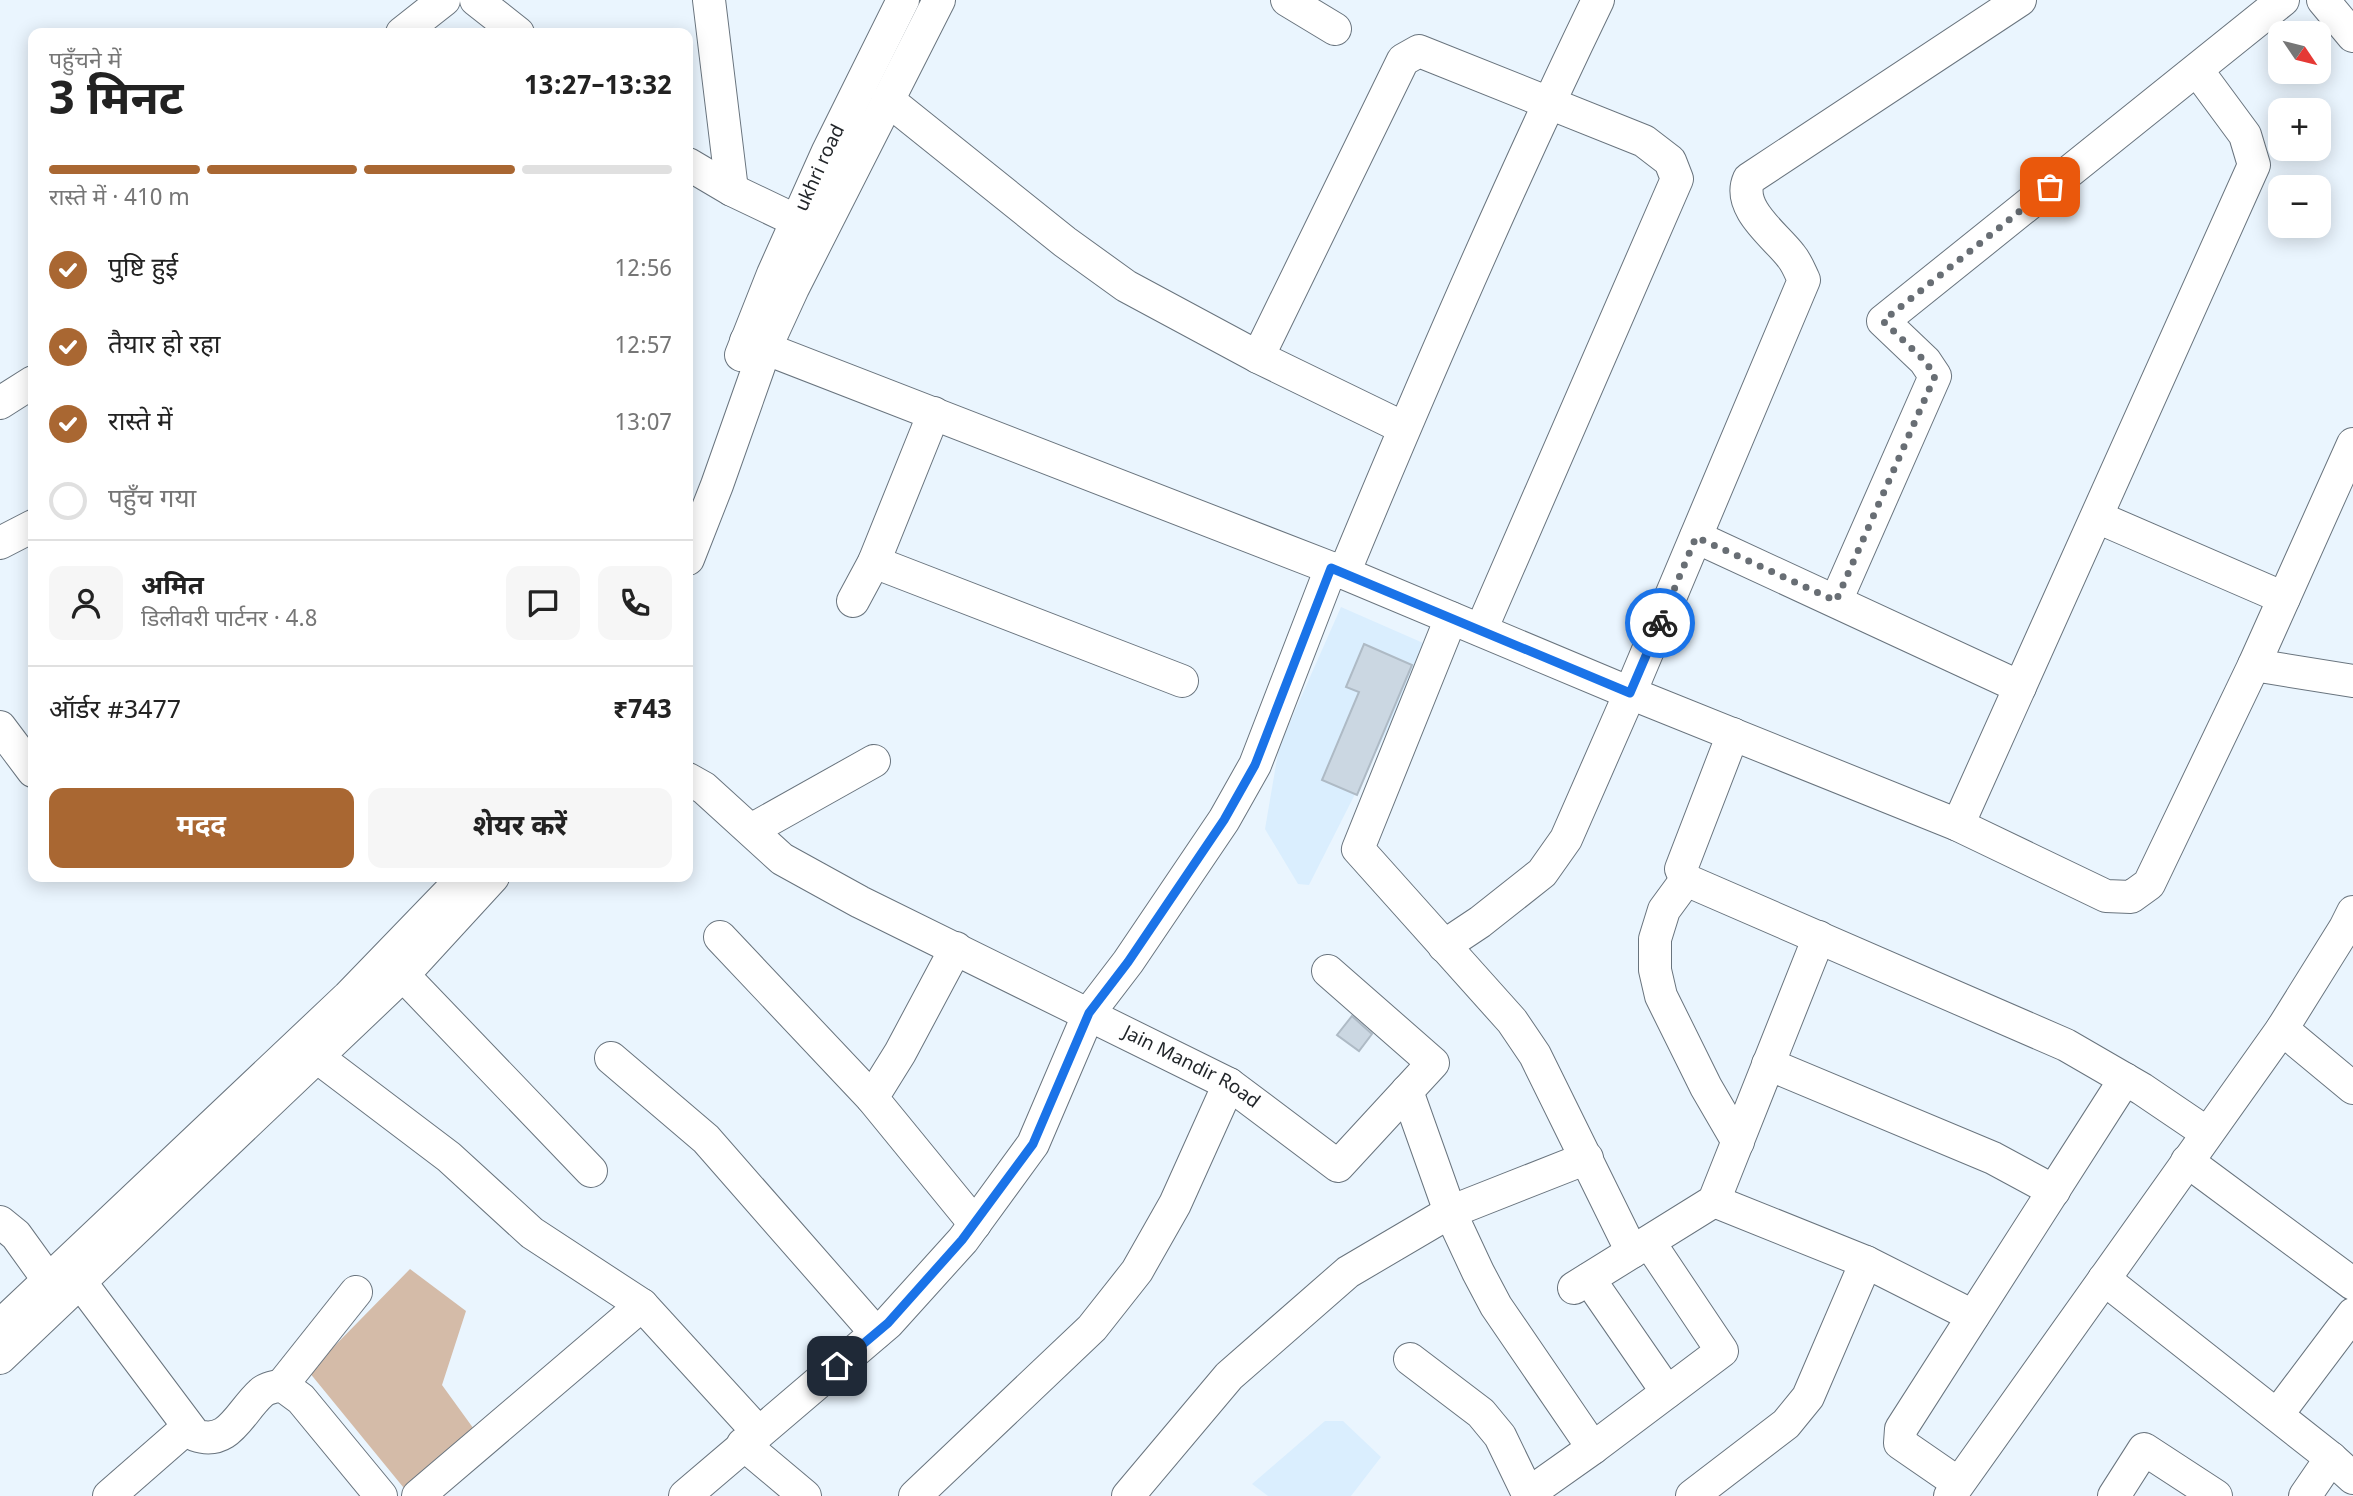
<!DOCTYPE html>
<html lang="hi">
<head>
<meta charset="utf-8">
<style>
	:root { --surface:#fff; --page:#f6f6f6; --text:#222; --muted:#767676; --line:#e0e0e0; --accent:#a96732 }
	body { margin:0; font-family:Georgia,"Noto Sans Devanagari",serif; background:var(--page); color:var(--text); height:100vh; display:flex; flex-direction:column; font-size:26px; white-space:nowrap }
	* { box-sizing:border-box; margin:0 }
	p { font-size:23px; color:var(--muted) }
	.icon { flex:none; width:38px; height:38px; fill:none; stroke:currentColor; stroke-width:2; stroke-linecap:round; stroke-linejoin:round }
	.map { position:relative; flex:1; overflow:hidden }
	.drawer { position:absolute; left:28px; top:28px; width:665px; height:854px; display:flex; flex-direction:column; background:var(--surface); border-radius:14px; box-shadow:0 4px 18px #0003 }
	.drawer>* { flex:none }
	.needle { width:46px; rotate:125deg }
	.controls { position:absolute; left:2268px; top:21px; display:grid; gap:14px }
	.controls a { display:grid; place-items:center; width:63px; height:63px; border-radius:14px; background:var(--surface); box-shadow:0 4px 18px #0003; font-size:35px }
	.pin { position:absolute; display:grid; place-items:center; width:60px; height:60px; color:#fff; margin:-30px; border-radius:14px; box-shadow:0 4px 10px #0006 }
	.courier { position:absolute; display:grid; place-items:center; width:70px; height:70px; margin:-35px; border:5px solid #1a73e8; border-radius:50%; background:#fff; color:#222; box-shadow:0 2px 9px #0007 }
	.headline em { font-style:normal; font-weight:700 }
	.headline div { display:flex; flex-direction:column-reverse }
	.headline { display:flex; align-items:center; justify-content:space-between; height:119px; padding:0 21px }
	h1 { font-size:46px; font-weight:700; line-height:52px }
	.bar { display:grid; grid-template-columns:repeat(4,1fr); gap:10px 7px; align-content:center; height:84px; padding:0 21px }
	.bar i { height:9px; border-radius:5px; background:var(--line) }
	.bar .selected { background:var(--accent) }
	.bar p { grid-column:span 4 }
	.line { display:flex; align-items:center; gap:18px; padding:0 21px; border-top:2px solid var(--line) }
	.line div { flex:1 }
	.round { display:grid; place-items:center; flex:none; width:74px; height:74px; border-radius:14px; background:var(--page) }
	ol { padding:0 21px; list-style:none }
	li { display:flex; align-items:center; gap:21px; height:77px }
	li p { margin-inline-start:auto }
	li .icon { padding:7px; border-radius:50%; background:var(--accent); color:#fff; stroke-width:4 }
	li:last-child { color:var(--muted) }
	li i { width:38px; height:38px; border:4px solid var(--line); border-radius:50% }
	.primary-button { display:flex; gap:14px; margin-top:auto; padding:14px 21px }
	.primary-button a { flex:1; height:80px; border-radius:14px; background:var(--accent); color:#fff; font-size:28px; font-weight:700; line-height:80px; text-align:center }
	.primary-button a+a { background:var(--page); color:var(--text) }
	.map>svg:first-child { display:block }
	.built { fill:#daeefe }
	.green { fill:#d4bba8 }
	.building { fill:#cbd7e2; stroke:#aebac5; stroke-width:2 }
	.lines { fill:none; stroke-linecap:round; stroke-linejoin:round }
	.minor-casing { stroke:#69747e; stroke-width:34 }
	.minor { stroke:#fff; stroke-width:32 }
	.done { stroke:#686e74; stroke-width:7; stroke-dasharray:0 12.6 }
	.route { stroke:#1a73e8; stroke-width:9 }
	.labels { text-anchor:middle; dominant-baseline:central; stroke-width:6; stroke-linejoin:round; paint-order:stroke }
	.street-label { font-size:19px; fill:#22262a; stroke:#eaf5fe }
</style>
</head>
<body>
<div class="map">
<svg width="2353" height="1496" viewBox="0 0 2353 1496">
	<rect width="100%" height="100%" fill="#eaf5fe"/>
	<!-- built -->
	<path class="built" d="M1341,607l89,39 -121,239 -11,-1 -33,-55 14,-82z
		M1325,1421h18l38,36 -30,39h-83l-16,-12z"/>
	<!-- green -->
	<path class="green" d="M410,1269l56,42 -24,74 34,47 -68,61 -99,-121z"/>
	<!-- building -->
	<path class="building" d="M1364,644l48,21 -55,130 -35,-15 37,-88 -13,-5z
		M1352,1016l20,18 -13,17 -22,-16z"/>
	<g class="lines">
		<!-- minor casing -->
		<g class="minor-casing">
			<g id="minor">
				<path d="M476,0l42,33"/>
				<path d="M709,0l23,190"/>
				<path d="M1287,0l48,29"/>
				<path d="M2323,0l30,36"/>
				<path d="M402,33l42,-33"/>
				<path d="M888,100l177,142 61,44 132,71 146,71"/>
				<path d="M688,164l44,26 65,31"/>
				<path d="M746,341l598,232 286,120 328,132 148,71 25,1 18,-13 105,-219 99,16"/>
				<path id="s1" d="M741,355l32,-81 55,-123 75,-151"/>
				<path d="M1258,357l145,-297 16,-9 225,90 26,20 7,18 -196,451"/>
				<path d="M0,403l33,-21"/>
				<path d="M2097,517l187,81"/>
				<path d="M1696,537l324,150"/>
				<path d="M0,543l33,-17"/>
				<path d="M688,559l29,-74 48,-136 28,-61 146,-288"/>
				<path d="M874,562l308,119"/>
				<path d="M1344,573c80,-193 163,-385 254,-573"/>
				<path d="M853,601l21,-39 60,-149"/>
				<path d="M1836,601l99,-225 -10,-15 -42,-40 400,-321"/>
				<path d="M1451,618l-93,231 154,172 23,34 97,197"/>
				<path d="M2254,665l99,-221"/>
				<path d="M0,727l33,44"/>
				<path d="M1733,734l-52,135 5,11 380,165 76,44 65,44"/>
				<path id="s2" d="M688,779l16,9 78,71 78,43 369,182 109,82 95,-103 -105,-92"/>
				<path d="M1958,825l296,-660 -9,-30 -48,-65"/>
				<path d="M751,830l123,-69"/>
				<path d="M1686,880l-22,30 -9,29v31l6,26 45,91 32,55"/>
				<path d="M720,937l152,161"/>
				<path d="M1444,946l36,-24 62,-49 24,-34 64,-146 174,-413c-4,-8 -7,-17 -13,-24 -15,-20 -55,-48 -42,-77l271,-179"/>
				<path d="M956,948l-56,105 -28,45 103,126"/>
				<path d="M403,975l188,196"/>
				<path d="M2282,1029l71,59"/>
				<path d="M317,1057l132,100 83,76 110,72"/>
				<path d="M611,1058l95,81 170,194"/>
				<path d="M1768,1064l225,94 61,33"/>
				<path d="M1407,1091l43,121 28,60 18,34 97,142 -65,46"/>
				<path d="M2187,1161l166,123"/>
				<path d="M1714,1201l152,61 107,54"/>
				<path d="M0,1222l16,13 44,61"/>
				<path d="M1589,1279l78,113"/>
				<path d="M2104,1279l227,179 22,20"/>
				<path d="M81,1283l114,152c34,12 44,-22 66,-42 5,-5 14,-6 21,-8l19,14 80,97"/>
				<path d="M1574,1288l140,-87 105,-264"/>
				<path d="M0,1326l348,-329 116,-120"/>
				<path d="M0,1358l403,-383 90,-98"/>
				<path d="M1410,1359l71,54 19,23 29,60"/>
				<path d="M282,1385l74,-93"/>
				<path d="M2277,1415l76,-101"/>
				<path d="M743,1444l62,52"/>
				<path d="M1593,1448l129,-97 -73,-109"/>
				<path d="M1958,1483l-58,-40 1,-14 224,-350"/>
				<path d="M109,1496l79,-69"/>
				<path d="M418,1496l224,-191 116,127"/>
				<path d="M685,1496l203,-173 75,-83 70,-96 56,-131 39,-51 96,-142 31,-55 76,-197"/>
				<path d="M915,1496l177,-168 45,-57 38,-67 54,-120"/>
				<path d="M1128,1496l101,-120 119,-104 102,-60 137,-54"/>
				<path d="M1692,1496l94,-72 22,-27 58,-135"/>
				<path d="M1950,1496l332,-467 63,-101 8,-16"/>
				<path d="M2114,1496l30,-47 72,47"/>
				<path d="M2305,1496l26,-38"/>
			</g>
		</g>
		<!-- minor -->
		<use href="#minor" class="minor"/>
	</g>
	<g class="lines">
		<!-- done -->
		<path class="done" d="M1660,623l36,-86 140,64 99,-225 -10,-15 -42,-40 167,-134"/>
		<!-- route -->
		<path class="route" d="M837,1366l51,-43 74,-83 71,-96 56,-131 39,-51 96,-142 31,-55 76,-197 299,125 30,-70"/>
	</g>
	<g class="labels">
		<!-- street labels -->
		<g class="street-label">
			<text stroke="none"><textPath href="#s1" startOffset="203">ukhri road</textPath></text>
			<text stroke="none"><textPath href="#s2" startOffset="583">Jain Mandir Road</textPath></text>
		</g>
	</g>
</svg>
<div class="controls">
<a><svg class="needle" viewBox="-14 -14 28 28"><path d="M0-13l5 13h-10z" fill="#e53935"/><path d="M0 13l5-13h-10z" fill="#767676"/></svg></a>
<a>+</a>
<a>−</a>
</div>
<div class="pin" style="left:2050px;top:187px;background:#ea580c"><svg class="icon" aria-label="bag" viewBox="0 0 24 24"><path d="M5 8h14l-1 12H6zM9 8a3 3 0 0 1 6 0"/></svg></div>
<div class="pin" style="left:837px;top:1366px;background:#1f2937"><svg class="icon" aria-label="home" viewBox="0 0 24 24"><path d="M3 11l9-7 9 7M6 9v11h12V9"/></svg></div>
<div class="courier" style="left:1660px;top:623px"><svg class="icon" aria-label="bike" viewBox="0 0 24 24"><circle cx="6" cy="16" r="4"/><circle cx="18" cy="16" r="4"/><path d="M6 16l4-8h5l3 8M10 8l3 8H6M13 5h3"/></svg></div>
<section class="drawer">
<div class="headline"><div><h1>3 मिनट</h1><p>पहुँचने में</p></div><em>13:27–13:32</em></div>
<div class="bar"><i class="selected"></i><i class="selected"></i><i class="selected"></i><i></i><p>रास्ते में · 410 m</p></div>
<ol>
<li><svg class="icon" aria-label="check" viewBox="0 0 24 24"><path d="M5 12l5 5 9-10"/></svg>पुष्टि हुई<p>12:56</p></li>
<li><svg class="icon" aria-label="check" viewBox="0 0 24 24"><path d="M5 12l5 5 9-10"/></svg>तैयार हो रहा<p>12:57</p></li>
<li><svg class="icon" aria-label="check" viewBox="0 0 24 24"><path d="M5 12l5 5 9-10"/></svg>रास्ते में<p>13:07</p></li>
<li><i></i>पहुँच गया</li>
</ol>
<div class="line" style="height:126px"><a class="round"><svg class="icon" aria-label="person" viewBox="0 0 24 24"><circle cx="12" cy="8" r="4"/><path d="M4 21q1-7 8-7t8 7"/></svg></a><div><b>अमित</b><p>डिलीवरी पार्टनर · 4.8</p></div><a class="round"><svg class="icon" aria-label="chat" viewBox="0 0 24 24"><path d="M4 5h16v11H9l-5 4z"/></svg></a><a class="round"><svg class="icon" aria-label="phone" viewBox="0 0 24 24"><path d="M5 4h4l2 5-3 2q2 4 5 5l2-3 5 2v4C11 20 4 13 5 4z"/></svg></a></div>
<div class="line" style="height:91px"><div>ऑर्डर #3477</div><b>₹743</b></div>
<div class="primary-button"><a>मदद</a><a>शेयर करें</a></div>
</section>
</div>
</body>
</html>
